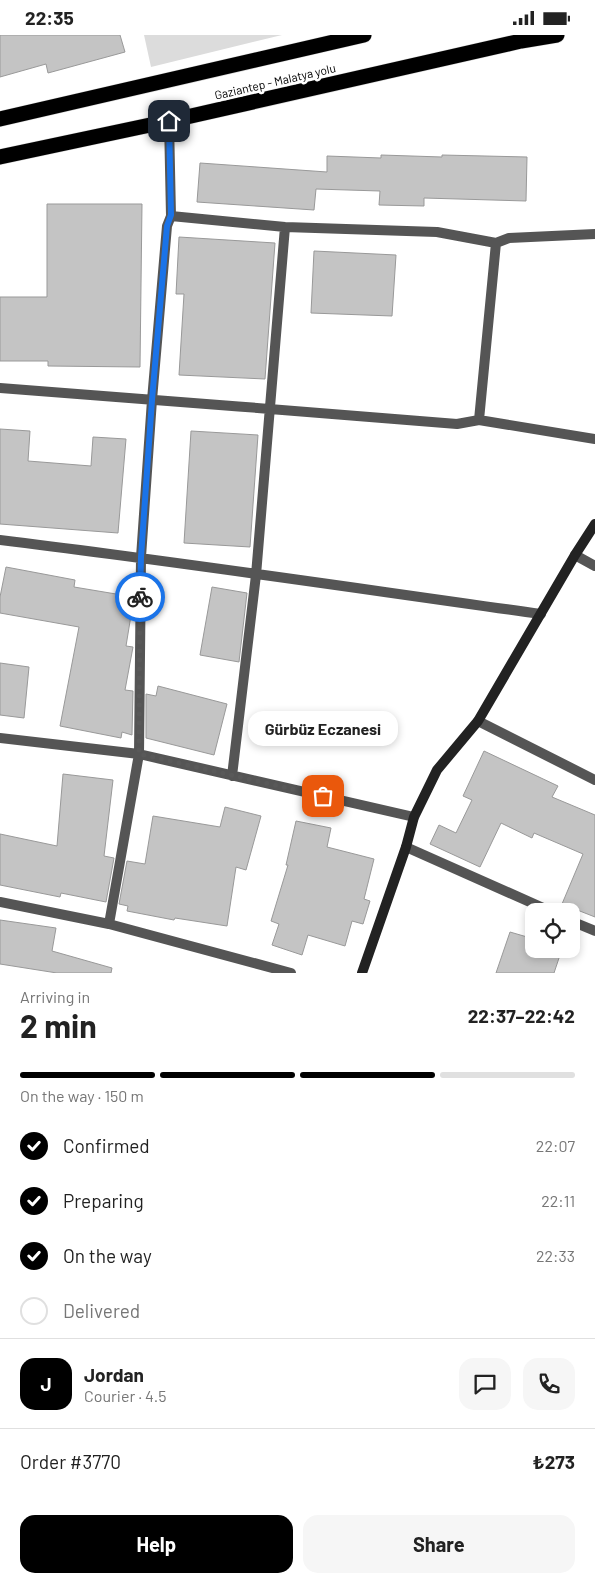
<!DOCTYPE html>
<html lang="en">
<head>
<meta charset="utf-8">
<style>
	:root { --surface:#fff; --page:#f6f6f6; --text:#222; --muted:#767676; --line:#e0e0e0; --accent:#000 }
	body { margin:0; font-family:Barlow,sans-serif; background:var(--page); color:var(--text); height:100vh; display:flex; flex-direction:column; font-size:19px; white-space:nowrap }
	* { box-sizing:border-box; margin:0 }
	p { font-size:16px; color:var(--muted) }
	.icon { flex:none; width:28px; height:28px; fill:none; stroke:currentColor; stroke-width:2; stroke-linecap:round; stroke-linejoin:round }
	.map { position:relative; height:938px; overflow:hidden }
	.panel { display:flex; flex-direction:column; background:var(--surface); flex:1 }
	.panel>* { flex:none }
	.fabs { position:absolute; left:525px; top:868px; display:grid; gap:10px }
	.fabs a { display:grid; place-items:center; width:55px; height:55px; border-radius:10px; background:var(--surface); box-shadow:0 2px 8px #0003; font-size:25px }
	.pin { position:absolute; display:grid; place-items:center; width:42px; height:42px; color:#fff; margin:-21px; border-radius:10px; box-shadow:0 2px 8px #0006 }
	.courier { position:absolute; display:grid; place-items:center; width:50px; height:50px; margin:-25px; border:4px solid #1a73e8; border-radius:50%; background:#fff; color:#222; box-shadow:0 1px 6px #0007 }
	.bubble { position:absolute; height:35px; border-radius:15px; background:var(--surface); box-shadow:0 2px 8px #0003; font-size:16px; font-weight:700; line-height:35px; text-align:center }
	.summary em { font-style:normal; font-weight:700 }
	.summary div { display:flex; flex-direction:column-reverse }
	.summary { display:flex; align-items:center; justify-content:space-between; height:85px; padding:0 20px }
	h1 { font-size:32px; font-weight:700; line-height:38px }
	.bar { display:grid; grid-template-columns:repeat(4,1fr); gap:8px 5px; align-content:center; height:60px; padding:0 20px }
	.bar i { height:6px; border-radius:4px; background:var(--line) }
	.bar .on { background:var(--accent) }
	.bar p { grid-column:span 4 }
	.line { display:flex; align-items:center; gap:12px; padding:0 20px; border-top:1px solid var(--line) }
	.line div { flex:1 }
	.round { display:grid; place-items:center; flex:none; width:52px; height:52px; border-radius:15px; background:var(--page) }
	ol { padding:0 20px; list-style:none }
	li { display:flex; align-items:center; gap:15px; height:55px }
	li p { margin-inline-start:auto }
	li .icon { padding:5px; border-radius:50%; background:var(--accent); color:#fff; stroke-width:4 }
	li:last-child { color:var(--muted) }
	li i { width:28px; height:28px; border:2px solid var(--line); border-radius:50% }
	.primary-button { display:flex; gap:10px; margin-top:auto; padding:10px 20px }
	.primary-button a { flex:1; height:58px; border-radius:15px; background:var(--accent); color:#fff; font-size:20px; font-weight:700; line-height:58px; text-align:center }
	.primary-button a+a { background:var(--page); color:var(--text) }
	.status { display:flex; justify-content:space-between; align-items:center; height:35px; padding:0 25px; background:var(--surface); direction:ltr }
	.status svg { height:14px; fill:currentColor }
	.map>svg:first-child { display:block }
	.green { fill:#dcdcdc }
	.building { fill:#c4c4c4; stroke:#999 }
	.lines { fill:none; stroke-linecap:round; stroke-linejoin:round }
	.highway-casing { stroke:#dbdbdb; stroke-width:16 }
	.street { stroke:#555; stroke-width:10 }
	.secondary { stroke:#222; stroke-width:10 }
	.highway { stroke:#000; stroke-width:15 }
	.done { stroke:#595959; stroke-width:5; stroke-dasharray:0 9 }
	.route { stroke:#1a73e8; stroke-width:6 }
	.labels { text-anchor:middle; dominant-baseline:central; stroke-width:5; stroke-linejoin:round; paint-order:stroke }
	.street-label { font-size:12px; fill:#000; stroke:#fff }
</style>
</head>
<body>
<div class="status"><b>22:35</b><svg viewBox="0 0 49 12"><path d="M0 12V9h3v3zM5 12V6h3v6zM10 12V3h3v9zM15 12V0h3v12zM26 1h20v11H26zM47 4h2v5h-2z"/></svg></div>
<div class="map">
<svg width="595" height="938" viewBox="0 0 595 938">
	<rect width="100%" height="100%" fill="#fff"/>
	<!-- green -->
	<path class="green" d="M144,0h138l-131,32z"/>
	<!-- building -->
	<path class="building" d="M0,0h120l5,17 -77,21 -2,-9 -46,13z
		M381,120l61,2v-2l85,2 -1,44 -102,-3v8l-45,-1 1,-14 -64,-2 -2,21 -117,-8 3,-39 127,9v-16l54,2z
		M47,169h95l-2,163 -92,-1v-5h-48v-64h47z
		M179,202l96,6 -10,136 -86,-4 5,-81h-8z
		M314,216l82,4 -4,61 -81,-3z
		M0,394l30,2 -2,30 63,5 2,-29 33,2 -8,94 -118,-9z
		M191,396l67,4 -8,112 -66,-4z
		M6,532l69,13 -1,7 60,10 -8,49 7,1 -8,43 8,1 -1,44 -10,-3 -1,6 -61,-12 19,-99 -79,-14v-16z
		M212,552l35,6 -8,69 -39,-7z
		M0,628l29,4 -5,51 -24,-3z
		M158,651l69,18 -13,51 -68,-17v-44l10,2z
		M484,716l74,35 -6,11 43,18v102l-33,-13 21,-50 -49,-21 -2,5 -31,-15 -21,44 -50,-23 9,-19 17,8 16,-33 -9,-4z
		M63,739l50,6 -9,76 10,2 -8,44 -45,-9 -1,4 -60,-12v-51l57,12z
		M225,772l36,9 -15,54 -10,-3 -9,59 -52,-8 -1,2 -47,-9 1,-5 -9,-2 8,-43 18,3 8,-48 67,11z
		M296,786l35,7 -4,19 47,12 -10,40 6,2 -7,23 -11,-3 -7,25 -37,-11 -6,20 -30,-10 7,-21 -8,-3 17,-56h-2z
		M0,885l56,8 -4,23 60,17 -1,5h-54l-57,-9z
		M510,897l24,7v10h28l-8,24h-58z"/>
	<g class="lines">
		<!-- highway casing -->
		<g class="highway-casing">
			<path id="highway" d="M0,84l364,-84
				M0,122l169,-36 352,-80 36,-6"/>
		</g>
		<!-- street -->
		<path class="street" d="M171,181l114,11 152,5 59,11 13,-5 86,-4
			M0,353c152,12 305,23 457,36l22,-4 116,19
			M479,385l17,-177
			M0,505c181,22 361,49 541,74
			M575,520l20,11
			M478,686l117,59
			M0,703l139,16 275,63
			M232,741l24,-201 29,-348
			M406,812l144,64
			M0,867l109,22 182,49
			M571,886l24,10
			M109,889l30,-170 2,-197 11,-157 15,-174 4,-10 -2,-95"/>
		<!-- secondary -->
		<path class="secondary" d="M362,938l44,-126 8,-30 23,-47 41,-49 97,-166 20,-31"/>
		<!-- highway -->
		<use href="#highway" class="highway"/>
	</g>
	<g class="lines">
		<!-- done -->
		<path class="done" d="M140,562l-1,157 184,42"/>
		<!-- route -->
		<path class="route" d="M140,562l1,-40 11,-157 15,-174 4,-11 -2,-94"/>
	</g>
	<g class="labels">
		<!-- street labels -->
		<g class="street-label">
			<text transform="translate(275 46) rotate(-13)">Gaziantep - Malatya yolu</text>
		</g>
	</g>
</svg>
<div class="fabs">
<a><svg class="icon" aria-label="locate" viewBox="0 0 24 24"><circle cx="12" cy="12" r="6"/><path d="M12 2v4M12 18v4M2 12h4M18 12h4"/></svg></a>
</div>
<div class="pin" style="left:323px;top:761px;background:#ea580c"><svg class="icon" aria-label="bag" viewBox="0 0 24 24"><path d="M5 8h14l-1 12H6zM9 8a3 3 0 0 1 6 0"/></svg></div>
<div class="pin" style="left:169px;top:86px;background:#1f2937"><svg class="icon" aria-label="home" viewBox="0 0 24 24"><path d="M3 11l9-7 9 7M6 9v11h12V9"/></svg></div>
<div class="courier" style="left:140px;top:562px"><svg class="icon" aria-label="bike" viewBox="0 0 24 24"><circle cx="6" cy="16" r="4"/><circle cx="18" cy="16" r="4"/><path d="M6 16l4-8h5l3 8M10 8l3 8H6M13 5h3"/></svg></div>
<div class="bubble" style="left:248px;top:676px;width:150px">Gürbüz Eczanesi</div>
</div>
<section class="panel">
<div class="summary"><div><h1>2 min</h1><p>Arriving in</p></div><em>22:37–22:42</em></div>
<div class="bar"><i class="on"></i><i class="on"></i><i class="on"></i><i></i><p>On the way · 150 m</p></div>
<ol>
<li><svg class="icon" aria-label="check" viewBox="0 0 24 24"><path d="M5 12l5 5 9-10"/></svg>Confirmed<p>22:07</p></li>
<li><svg class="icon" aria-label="check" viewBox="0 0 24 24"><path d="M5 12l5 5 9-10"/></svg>Preparing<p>22:11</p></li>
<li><svg class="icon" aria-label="check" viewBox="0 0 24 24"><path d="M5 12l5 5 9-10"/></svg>On the way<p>22:33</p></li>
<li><i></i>Delivered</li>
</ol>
<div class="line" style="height:90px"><b class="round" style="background:var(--accent);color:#fff">J</b><div><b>Jordan</b><p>Courier · 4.5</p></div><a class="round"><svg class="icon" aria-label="chat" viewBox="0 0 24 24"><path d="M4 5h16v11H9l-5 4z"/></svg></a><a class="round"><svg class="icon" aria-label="phone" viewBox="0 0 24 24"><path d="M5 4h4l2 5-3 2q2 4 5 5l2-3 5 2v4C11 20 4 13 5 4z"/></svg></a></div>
<div class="line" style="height:65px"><div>Order #3770</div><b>₺273</b></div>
<div class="primary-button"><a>Help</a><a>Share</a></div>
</section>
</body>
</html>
